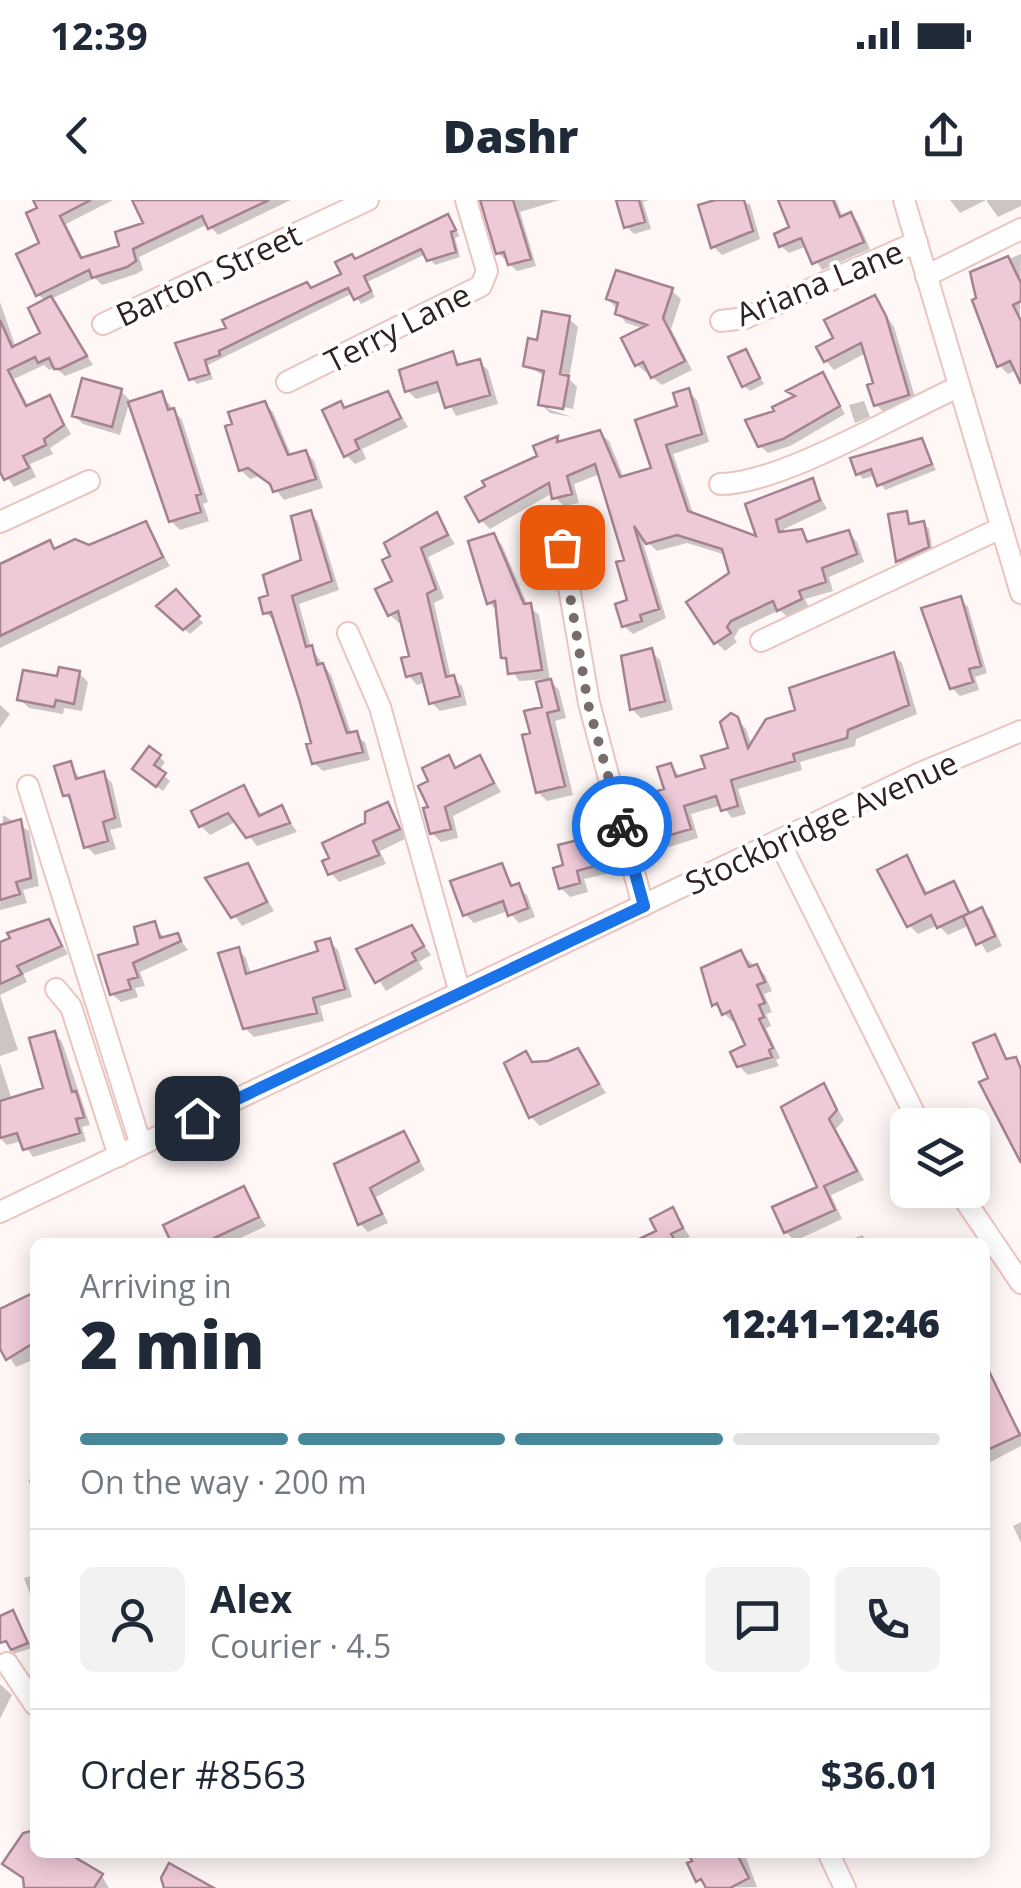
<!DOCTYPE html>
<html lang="en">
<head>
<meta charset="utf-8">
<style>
	:root { --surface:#fff; --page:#f2f2f3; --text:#1f2937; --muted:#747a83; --line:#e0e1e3; --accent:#468799 }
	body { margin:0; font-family:"Open Sans",sans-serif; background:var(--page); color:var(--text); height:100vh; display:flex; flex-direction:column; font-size:38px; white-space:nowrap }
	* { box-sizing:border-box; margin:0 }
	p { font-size:32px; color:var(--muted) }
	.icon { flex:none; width:55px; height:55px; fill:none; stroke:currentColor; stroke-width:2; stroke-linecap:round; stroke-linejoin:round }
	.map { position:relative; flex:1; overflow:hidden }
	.panel { position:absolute; left:30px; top:1038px; width:960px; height:620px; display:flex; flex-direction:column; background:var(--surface); border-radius:15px; box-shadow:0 5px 25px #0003 }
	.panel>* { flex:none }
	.buttons { position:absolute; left:890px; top:908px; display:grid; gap:20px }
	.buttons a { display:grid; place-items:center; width:100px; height:100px; border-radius:15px; background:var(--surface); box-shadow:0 5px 25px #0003; font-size:50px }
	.pin { position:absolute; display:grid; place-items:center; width:85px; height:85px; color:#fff; margin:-42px; border-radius:20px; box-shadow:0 5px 15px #0006 }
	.courier { position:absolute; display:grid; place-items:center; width:100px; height:100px; margin:-50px; border:8px solid #1a73e8; border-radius:50%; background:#fff; color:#222; box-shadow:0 2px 12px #0007 }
	.headline em { font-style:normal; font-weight:800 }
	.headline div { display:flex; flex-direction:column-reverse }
	.headline { display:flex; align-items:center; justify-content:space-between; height:170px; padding:0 50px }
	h1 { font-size:65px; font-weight:800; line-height:75px }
	.bar { display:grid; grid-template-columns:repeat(4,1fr); gap:15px 10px; align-content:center; height:120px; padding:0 50px }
	.bar i { height:12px; border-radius:8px; background:var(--line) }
	.bar .selected { background:var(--accent) }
	.bar p { grid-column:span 4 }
	.line { display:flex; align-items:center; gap:25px; padding:0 50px; border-top:2px solid var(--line) }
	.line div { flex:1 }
	.round { display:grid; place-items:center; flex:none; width:105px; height:105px; border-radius:15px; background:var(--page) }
	.status { display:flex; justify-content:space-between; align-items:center; height:70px; padding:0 50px; background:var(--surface); direction:ltr }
	.status svg { height:28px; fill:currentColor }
	header { display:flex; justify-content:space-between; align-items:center; height:130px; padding:0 50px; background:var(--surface); font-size:45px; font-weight:800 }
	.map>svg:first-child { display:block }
	.shadow { fill:#0003 }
	.building { fill:#eec9d8; stroke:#a48290; stroke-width:2.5 }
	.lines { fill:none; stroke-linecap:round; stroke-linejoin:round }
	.minor-casing { stroke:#ebc4c0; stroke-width:24 }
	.minor { stroke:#fff; stroke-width:20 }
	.done { stroke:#786d6b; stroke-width:10; stroke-dasharray:0 18 }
	.route { stroke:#1a73e8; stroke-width:12 }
	.labels { text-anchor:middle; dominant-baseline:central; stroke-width:8; stroke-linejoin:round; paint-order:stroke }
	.street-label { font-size:32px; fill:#302220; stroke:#fff }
</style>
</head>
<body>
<div class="status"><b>12:39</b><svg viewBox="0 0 49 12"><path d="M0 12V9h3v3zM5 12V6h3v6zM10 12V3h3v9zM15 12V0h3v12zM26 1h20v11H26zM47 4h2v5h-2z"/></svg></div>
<header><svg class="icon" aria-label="back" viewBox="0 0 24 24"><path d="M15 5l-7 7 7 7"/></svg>Dashr<svg class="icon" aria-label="share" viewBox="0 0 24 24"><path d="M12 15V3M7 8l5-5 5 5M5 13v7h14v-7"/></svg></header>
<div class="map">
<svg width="1021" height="1688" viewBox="0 0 1021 1688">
	<rect width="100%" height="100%" fill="#fff7f6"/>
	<!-- shadow -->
	<path class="shadow" d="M36,0h77l-47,24 18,36 38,-12 25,-23 15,-25h129l-73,35 -10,-11 -69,33 4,13 -7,4 -34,11 -7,-7 -44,21 42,66 -28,11 -10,-9 -6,3 -5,-5 -30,14 15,28 20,-9 22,36 -21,14 3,6 -23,10 6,13 -22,10 -14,-21v-164l16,46 28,-14 2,-32 -8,-8 5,-50z
		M482,0h78l-40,12 16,54 -19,5 -19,-18z
		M618,0h31l-6,2 8,27 -17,5 -7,-7z
		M724,0l26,4 10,35 -38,16 -9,-9z
		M780,0h56l7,18 7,-3 8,7 12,27 -48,21 -15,-24 -18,7 -8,-7 11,-17z
		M950,0h36l-26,13z
		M986,0h35v6l-23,11z
		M447,17l13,19 -5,2 5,19 -25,8 -9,-11 -59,28 8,15 -14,7 -8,-11 -145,72 5,14 -16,5 -6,-6 -12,-34 51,-14 82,-40z
		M1021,54l-1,60 1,64 -4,-8 -9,4 -9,-9 -26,-92z
		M672,91l9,8 -10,30 21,41 -30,15 -25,-20 8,-36 -19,-6 -17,-24z
		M874,98l20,29 23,77 -32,9 -9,-8v-20l-10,-32 -32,17 -8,-9 10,-22z
		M569,119l9,8 -9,52 8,8 -4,22 -25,-5v5l24,8 -22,-4 -9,-9 5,-27 -20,-12 13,-22z
		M745,152l19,32 -14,7 -6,-5z
		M452,154l10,13 17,-5 9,8 10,34 -42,12 -13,-25 -27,8 -9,-9z
		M823,175l22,39 -55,32 -22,7 -8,-7 18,-34 18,-14 -6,-6z
		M121,191l9,9 -10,35 -37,-11 -8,-8z
		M688,191l9,9 12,42 -36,12 21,62 66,24 -12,-35 64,-24 15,28 -43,20 1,5 16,-3 10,13 38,-11 8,9 7,20 -35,15 4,14 -28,8 4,9 -21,10 -8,-8 -41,19 -5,9 3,4 -12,9 -9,-9 15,-68 -5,-19 -39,-12 -30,8 -16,-15 25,82 -33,16 -9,-8 6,-24 -3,-41 -27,-87 -26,10 5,19 -15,3 -13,-12 -61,35 -9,-9 59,-63 -4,-9 22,-9 4,4 38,-10 9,8 15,37 30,-9z
		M161,194l21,26 26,82 -5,2 6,17 -29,9 -9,-9z
		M388,194l20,33 -46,22 4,10 -11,5 -9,-9v-45z
		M864,201l6,16 -15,6 -6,-18z
		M264,203l9,9 19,45 14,-5 8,9 9,27 -39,12 -11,-14 -14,-10 -9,3 -9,-9z
		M921,241l15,29 -51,20 -9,-15 -13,4 -5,-6z
		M310,313l8,9 21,68 -40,14 12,44 20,27 21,60 13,7 5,18 -47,11 -9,-8v-19l-40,-123 -8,-8 5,-16 33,-35z
		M906,314l7,12 11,-2 5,5 4,23 -29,14 -6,-6z
		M437,316l18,28 -27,13 16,41 -10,5 17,75 11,8 5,19 -27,6 -9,-9 -5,-20 -9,3 -8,-9 3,-19 -9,-36 -4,2 -9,-8 5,-33z
		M145,324l25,42 -170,82v-80l49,-25 7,7 32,-3z
		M493,336l9,9 26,61 11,9 11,65 9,10 7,28 -11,3 18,74 -26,6 -9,-9 -5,-57 12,-26 4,-30 -30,2 -16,-24 -5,-45 -9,-10z
		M176,392l27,31 -13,11 -31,-28z
		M960,399l8,8 19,66 -12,4 4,13 -19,6 -8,-8z
		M651,451l9,9 13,50 -32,8 -9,-9z
		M894,455l8,8 15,51 -61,25 -1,7 -55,16 2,8 -64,19 8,25 -14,4 -10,-13 -31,9 7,24 -29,9 -9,-9 11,-73 10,13 27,-8 23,-20 6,-31 9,10 6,17 46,-34z
		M79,473l9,9 -6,29 -18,-3 -1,6 -34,-6 -9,-9z
		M0,505l10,9 -10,14z
		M159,557l6,5 -6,9 11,10 -7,10 -23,-17z
		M448,558l11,11 21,-11 21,34 -48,24 5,22 -17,4 -9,-9v-51z
		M70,564l11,16 22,-6 9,9 10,44 -12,3 6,19 -21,6 -9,-9 -12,-42 -9,-9z
		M244,588l19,29 18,-9 16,24 -40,14 -20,-25 -27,14 -9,-9z
		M387,604l20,34 -27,13 6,13 -47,18 -8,-9 37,-49 -1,-10z
		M3,615l26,16 10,55 -16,4 4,13 -27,7z
		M589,621l9,9 12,43 -26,6 4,13 -18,5 -9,-9 5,-21z
		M906,658l23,37 24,-11 19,31 9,-5 9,9 12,27 -15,7 -17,-28 -22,10 -10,-10 -20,9 -9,-9z
		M248,666l26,45 -32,15 -33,-47z
		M501,666l14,22 12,7 8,22 -16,6 -11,-12 -34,12 -9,-9z
		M49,722l19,32 -45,20 4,8 -27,13 18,55 -18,6v-95z
		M154,724l11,15 12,-4 11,15 -48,22 5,14 -10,2 3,9 -17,5 -9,-8z
		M412,728l19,27 -12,7 4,7 -37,22 -26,-41z
		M329,741l9,9 14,47 -32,9 4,15 -70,16 -9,-9 -7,-78 8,8 5,17 70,-22z
		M740,753l25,22 7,16 -8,3 8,18 -6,2 5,12 -5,2 14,30 -4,2 3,6 -31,9 -9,-9 10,-20 -12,-26 -4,2 -19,-18z
		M55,834l7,8 28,83 -8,2 4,14 -53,16 -11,-16 -15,4 -7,-7v-75l12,37 34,-10z
		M578,851l28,42 -66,33 -9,-9 -5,-62 9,9 14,-1z
		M824,886l20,34 -8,9 28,51 -33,15 11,24 -47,22 -9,-9 35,-44z
		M403,934l22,36 -49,27 12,26 -20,9 -8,-8 -23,-59z
		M243,989l23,37 -34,16h-58l-8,-16z
		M672,1010l18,27 -11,5h-41l22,-10z
		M862,1035l7,7h-23z
		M35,1095v64l-19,8 -16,-24v-31z
		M989,1176l32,57v13l-36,19v-87z
		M35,1277v17l-7,-14z
		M1021,1322v21l-8,-17z
		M35,1375v33l-11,-30z
		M13,1413l19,35 -19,6 -13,-29v-6z
		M0,1484l12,11 -12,24z
		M35,1636v16l67,24 7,12h-82z
		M688,1652h56l13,35 -51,1z"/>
	<!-- building -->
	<path class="building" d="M33,0h58l-31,16 21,42 38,-12 -4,-14 28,-9 -11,-23h137l-61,29 -6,-13 -69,33 3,12 -9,6 -35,11 -3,-8 -53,26 -20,-42 23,-11 -13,-30 11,-5z
		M480,0h33l18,59 -23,6 -4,-13 -8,2z
		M616,0h23l6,22 -21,6z
		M715,0h29l9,31 -42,17 -13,-43z
		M778,0h55l7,17 11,-5 13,30 -52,22 -11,-26 -22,9 -5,-13 15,-7z
		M448,14l8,16 -5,2 5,20 -29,9 -6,-12 -57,27 7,15 -17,9 -6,-12 -30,14 -99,49 1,4 -15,5 4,14 -20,6 -14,-37 51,-15 -4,-8 85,-38 4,6 30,-14 -6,-12 17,-8 3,5z
		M1008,56l13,27v18l-8,4 8,16v63l-11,-23 -13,6 -25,-67 4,-2 -6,-26z
		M616,70l57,18 -10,30 22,43 -34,17 -8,-16 -8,4 -14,-28 26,-13 -32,-11 3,-11 -12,-4z
		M875,95l11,21 23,79 -35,11 -7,-21 6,-2 -12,-40 -37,19 -8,-15 17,-9 -9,-18z
		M51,96l36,60 -27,13h-6l-5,-11 -11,5 -3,-6 -27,13 18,36 24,-11 14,30 -20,14 2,6 -23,11 6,12 -25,12 -4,-8v-152l12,27 28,-14 -12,-25z
		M542,111l28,5 -10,58 9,2 -6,33 -25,-4 6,-34 -21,-5 5,-28 9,2z
		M746,149l14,29 -18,9 -14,-30z
		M453,151l4,14 23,-6 10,36 -45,13 -8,-26 -32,10 -6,-22z
		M823,172l17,34 -57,33 -25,8 -13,-27 29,-9 -2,-4 23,-11 -9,-5z
		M82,178l40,11 -10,38 -40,-11z
		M689,188l13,46 -36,11 22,66 68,25 -11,-32 68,-26 7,22 -44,20 3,12 23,-3 5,13 42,-12 8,24 -35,14 4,14 -27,9 3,8 -25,12 -4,-10 -42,20 -4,6 4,6 -17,11 -28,-42 43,-29 -7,-24 -45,-14 -31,9 -12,-18 25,83 -19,6 2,6 -20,6 -7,-23 12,-4 -11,-38 8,-2 -29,-96 -28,12 5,18 -20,5 -3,-16 -70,39 -14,-25 20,-11 -3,-5 55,-25 -4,-10 25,-10 -1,6 43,-12 20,47 31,-9 -16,-48 42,-14 -4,-13z
		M162,191l6,19 6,-2 27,86 -5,1 5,17 -32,10 -41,-120z
		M388,191l13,27 -46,22 4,9 -15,8 -22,-47 19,-9 3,7z
		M265,201l23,54 18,-5 10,29 -43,13 -3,-8 -22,-16 -9,3 -14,-45 7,-2 -4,-12z
		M922,238l10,26 -55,22 -6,-17 -15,6 -6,-17z
		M311,310l21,71 -40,15 14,51 6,-2 5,20 6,-2 24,70 10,-2 6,21 -51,12 -6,-20 5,-1 -12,-44 -28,-87 -8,2 -4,-16 9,-3 -5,-20 38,-15 -10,-44z
		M907,311l2,13 15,-3 5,26 -33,15 -8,-48z
		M437,312l11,23 -27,13 15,41 -9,5 19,83 8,-2 6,21 -31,8 -8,-31 -15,4 -5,-19 8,-2 -11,-45 -10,5 -13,-27 17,-8 -10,-21 8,-4 -6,-13z
		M146,321l17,36 -163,79v-72l50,-24 4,9 21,-10 14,6z
		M494,333l30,71 7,-1 11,67 -34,4 -2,-16h-5l-6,-57 -8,3 -19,-63z
		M176,389l24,27 -17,14 -27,-24z
		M961,396l20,70 -12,3 4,13 -23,7 -29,-81z
		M652,448l13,53 -35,9 -9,-54z
		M894,452l15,53 -61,25 -1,8 -54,16 2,7 -64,19 7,26 -17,5 -5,-15 -32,10 7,23 -34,10 -13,-44 20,-6 -7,-22 14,-4 5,14 29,-9 -4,-12 27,-8 -8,-26 11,-9 7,4 10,31 18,-29 29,-9 -6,-22z
		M59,467l21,4 -6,33 -18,-4 -2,7 -37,-7 6,-30 34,6z
		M551,479l8,31 -12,3 18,73 -29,7 -14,-58 8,-2 -6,-22 18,-4 -6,-25z
		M149,546l12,9 -7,10 12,8 -10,14 -24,-18z
		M449,555l6,13 25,-13 14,28 -49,24 6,22 -21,5 -7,-26 5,-1 -10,-21 10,-5 -6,-13z
		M71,561l5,18 28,-8 11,47 -12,4 5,19 -24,7 -15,-53 -6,1 -9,-30z
		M244,585l15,31 23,-11 8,18 -44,15 -18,-25 -29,14 -8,-16z
		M388,602l12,27 -27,12 6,14 -51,20 -6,-14 7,-3 -7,-15 43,-20v-11z
		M590,618l12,46 -25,7 3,12 -21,6 -6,-21 10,-3 -5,-20 20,-5 -4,-18z
		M21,619l10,59 -15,4 4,12 -20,6v-75z
		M907,655l18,39 29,-13 15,32 -32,15 -6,-13 -24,12 -30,-57z
		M248,663l19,39 -36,16 -26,-40z
		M502,663l9,23 8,-3 9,25 -20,8 -5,-15 -40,15 -13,-35z
		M982,707l13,29 -19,9 -13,-29z
		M49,719l13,27 -45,20 5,8 -22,10v-42l10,-4 -3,-5z
		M155,721l5,17 18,-5 3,8 -48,22 5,14 -10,3 3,9 -21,6 -12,-40 40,-11 -4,-17z
		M412,725l12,21 -12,7 4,7 -41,23 -19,-34z
		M330,738l15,51 -32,9 4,15 -74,16 -25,-76 21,-6 7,27 72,-23 -3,-9z
		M741,750l8,17 8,-3 8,18 -8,3 8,18 -6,2 5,12 -5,2 14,29 -4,2 3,7 -35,10 -7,-15 15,-7 -15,-34 -8,4 -5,-12 -5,3 -11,-38z
		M55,831l17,61 4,-1 8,26 -8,2 4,14 -57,17 -6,-17 -17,5v-37l43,-13 -14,-50z
		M995,834l11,25 10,-2 5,12v94l-42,-81 9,-4 -15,-35z
		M578,848l21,36 -70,34 -25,-55 22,-12 6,11 16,-1z
		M824,883l13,27 -8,9 28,52 -33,15 11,24 -51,23 -12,-26 45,-20 -36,-80z
		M404,931l15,30 -49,27 12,26 -24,11 -24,-61z
		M244,986l15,31 -53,25h-35l-8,-17z
		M673,1007l10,21 -12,6 5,8h-43l23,-11 -6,-12z
		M35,1092v50l-29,18 -6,-11v-40z
		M985,1163l35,72 -35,16z
		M13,1410l15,33 -17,7 -5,-9 -6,2v-27z
		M35,1630v22h31l37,22 -9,14h-70l-1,-10 -21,-14 21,-31z
		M687,1652h49l13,26 -19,10h-24l-5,-9 -5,3 -9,-19 5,-2z
		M169,1663l45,25h-50l-3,-10z"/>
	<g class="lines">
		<!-- minor casing -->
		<g class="minor-casing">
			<path id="minor" d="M904,0l117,393
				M926,76l95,-47
				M721,121l24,-3 172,-76
				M103,124l265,-124
				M287,182l194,-96 6,-15 -21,-71
				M720,284c60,0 178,-70 238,-97
				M0,322l89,-41
				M562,347l27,156 54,203
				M348,433l32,74 80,286
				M761,441l240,-113
				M28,586l113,359
				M779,641l141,284
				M56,789l15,18 48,149
				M958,990l63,93
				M0,1012l918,-438 103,-43
				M7,1463l28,42
				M828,1652l17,36"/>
		</g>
		<!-- minor -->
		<use href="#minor" class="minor"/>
	</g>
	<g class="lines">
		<!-- done -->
		<path class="done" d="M562,347l26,157 34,122"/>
		<!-- route -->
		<path class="route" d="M197,918l447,-212 -22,-80"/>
	</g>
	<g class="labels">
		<!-- street labels -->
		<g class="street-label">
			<text transform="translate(208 74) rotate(-25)">Barton Street</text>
			<text transform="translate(819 82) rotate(-22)">Ariana Lane</text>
			<text transform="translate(397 127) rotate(-27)">Terry Lane</text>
			<text transform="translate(821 622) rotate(-25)">Stockbridge Avenue</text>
		</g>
	</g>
</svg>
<div class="buttons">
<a><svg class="icon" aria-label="layers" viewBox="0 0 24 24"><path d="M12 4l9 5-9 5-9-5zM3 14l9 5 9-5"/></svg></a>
</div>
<div class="pin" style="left:562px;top:347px;background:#ea580c"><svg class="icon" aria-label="bag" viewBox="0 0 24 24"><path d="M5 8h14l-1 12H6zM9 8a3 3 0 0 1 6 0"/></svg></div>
<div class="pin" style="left:197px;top:918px;background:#1f2937"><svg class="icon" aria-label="home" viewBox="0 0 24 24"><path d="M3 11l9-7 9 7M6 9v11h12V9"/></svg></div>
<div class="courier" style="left:622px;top:626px"><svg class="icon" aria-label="bike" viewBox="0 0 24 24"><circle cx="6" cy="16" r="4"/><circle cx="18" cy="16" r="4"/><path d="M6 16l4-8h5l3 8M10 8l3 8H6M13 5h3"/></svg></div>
<section class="panel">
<div class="headline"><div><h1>2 min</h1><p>Arriving in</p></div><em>12:41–12:46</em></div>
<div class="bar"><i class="selected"></i><i class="selected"></i><i class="selected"></i><i></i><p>On the way · 200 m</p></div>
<div class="line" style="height:180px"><a class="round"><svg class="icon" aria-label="person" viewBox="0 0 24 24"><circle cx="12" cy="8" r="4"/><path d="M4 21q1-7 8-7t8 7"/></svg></a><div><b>Alex</b><p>Courier · 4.5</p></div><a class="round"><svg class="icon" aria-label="chat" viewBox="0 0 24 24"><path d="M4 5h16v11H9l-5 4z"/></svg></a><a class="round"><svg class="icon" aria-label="phone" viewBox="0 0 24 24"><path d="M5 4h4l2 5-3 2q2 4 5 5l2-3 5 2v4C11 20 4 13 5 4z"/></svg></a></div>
<div class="line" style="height:130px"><div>Order #8563</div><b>$36.01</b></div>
</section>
</div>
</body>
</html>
